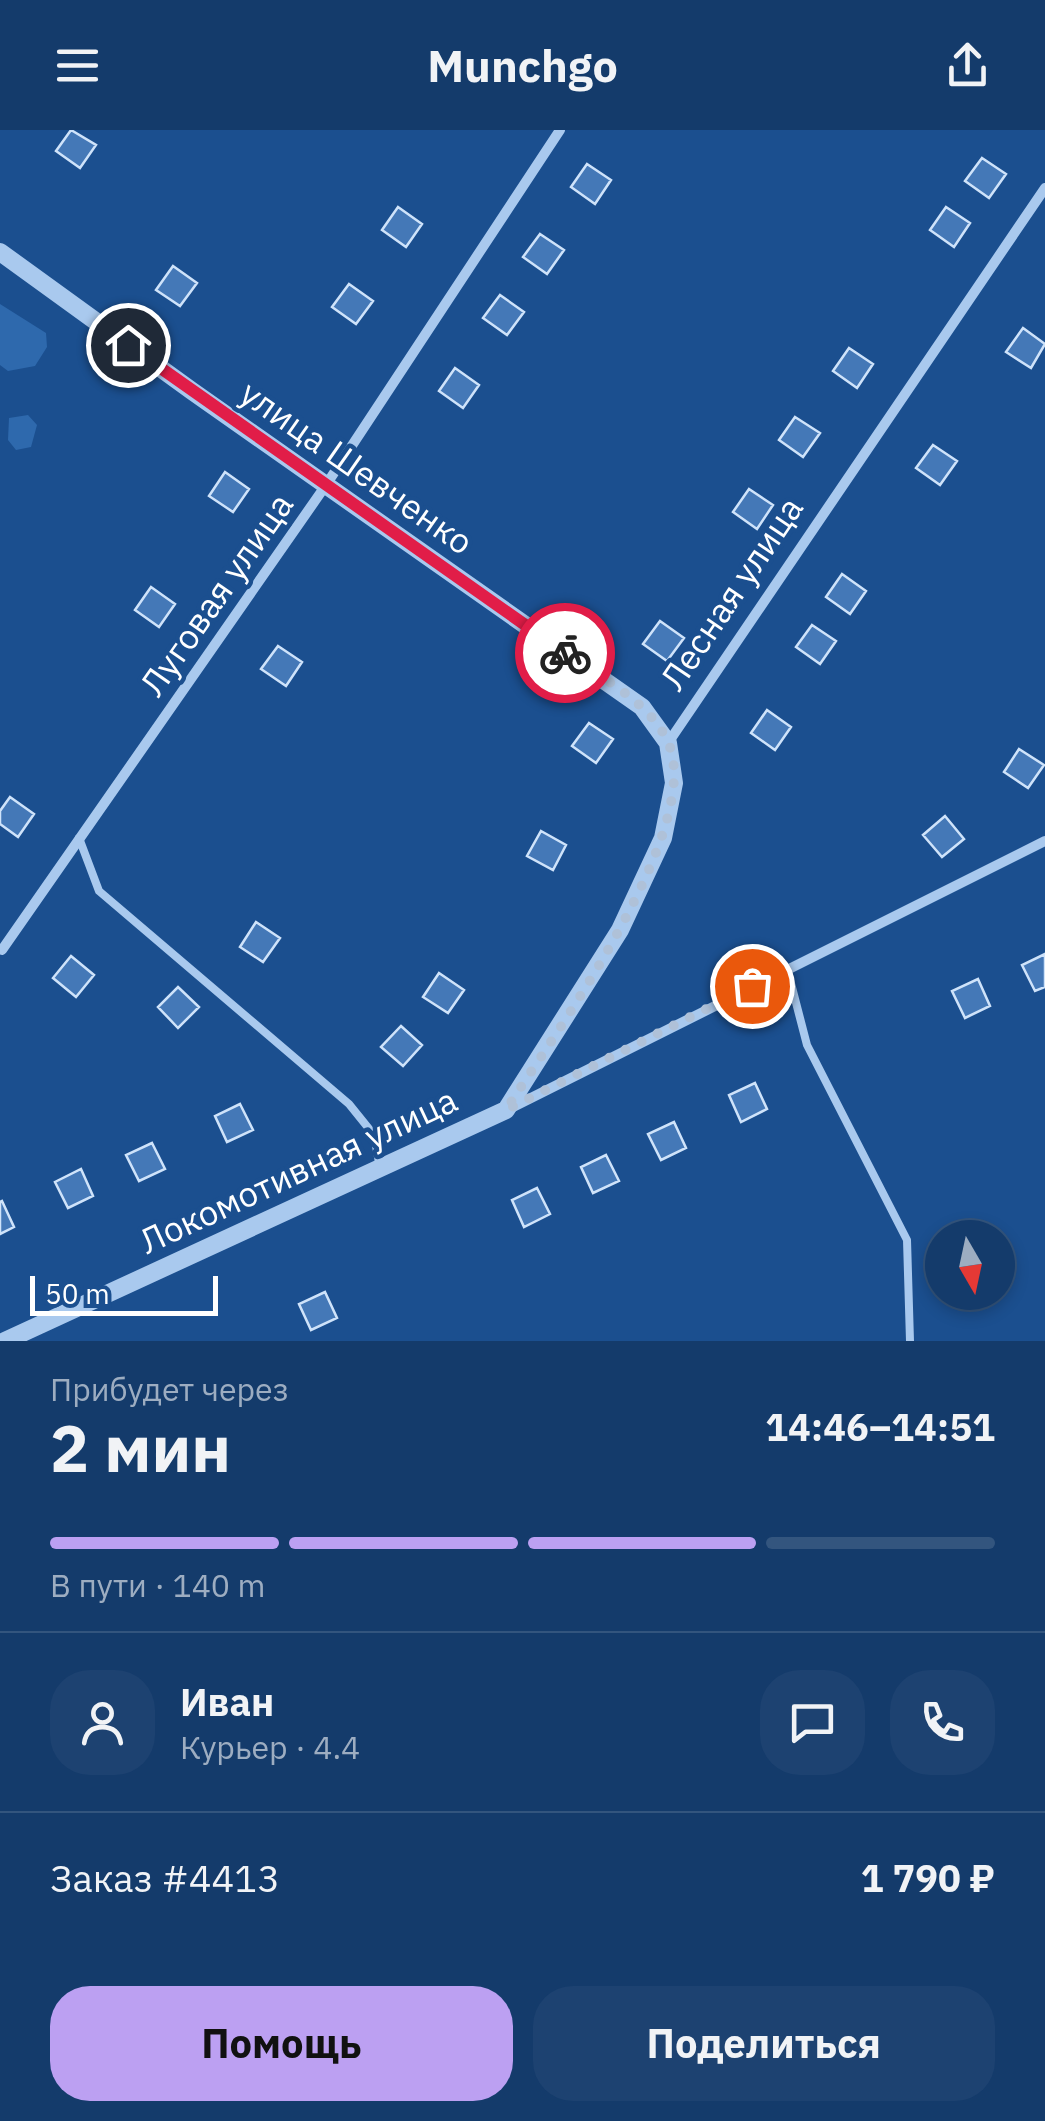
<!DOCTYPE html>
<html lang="ru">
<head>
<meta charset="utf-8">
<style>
	:root { --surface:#143b6b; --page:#1d4271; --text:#f1f3f6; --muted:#9dadc1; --line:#33557e; --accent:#bca0f2 }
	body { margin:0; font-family:"IBM Plex Sans",sans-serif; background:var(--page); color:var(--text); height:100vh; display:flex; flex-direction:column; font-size:38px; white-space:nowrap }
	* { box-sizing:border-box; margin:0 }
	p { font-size:32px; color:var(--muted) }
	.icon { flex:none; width:55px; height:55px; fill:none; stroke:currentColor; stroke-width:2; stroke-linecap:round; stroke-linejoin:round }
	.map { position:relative; height:1211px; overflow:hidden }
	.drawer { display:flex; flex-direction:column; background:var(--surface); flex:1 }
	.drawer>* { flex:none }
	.needle { width:65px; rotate:171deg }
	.tools { position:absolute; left:925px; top:1090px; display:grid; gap:20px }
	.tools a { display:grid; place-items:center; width:90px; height:90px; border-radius:50%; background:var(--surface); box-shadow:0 5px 15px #0003,0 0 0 2px var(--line); font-size:50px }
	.scale { position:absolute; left:30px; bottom:25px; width:188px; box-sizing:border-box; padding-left:10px; border:5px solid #fff; border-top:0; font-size:28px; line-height:35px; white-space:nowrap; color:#fff; -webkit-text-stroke:8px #1b4f8f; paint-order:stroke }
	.pin { position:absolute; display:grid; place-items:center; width:85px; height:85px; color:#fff; margin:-42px; border:5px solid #fff; border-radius:50%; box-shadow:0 2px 10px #0007 }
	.courier { position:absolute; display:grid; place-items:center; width:100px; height:100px; margin:-50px; border:8px solid #e11d48; border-radius:50%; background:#fff; color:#222; box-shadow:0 2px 12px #0007 }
	.head em { font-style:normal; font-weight:800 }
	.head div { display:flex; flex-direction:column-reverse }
	.head { display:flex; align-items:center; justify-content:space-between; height:170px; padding:0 50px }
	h1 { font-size:65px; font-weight:800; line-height:75px }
	.bar { display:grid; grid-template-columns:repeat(4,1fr); gap:15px 10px; align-content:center; height:120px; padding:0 50px }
	.bar i { height:12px; border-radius:8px; background:var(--line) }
	.bar .on { background:var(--accent) }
	.bar p { grid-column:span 4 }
	.line { display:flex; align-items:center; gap:25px; padding:0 50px; border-top:2px solid var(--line) }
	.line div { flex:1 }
	.round { display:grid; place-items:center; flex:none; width:105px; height:105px; border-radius:40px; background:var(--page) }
	.primary-button { display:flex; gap:20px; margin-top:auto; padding:20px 50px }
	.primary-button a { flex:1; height:115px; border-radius:40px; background:var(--accent); color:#111; font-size:40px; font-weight:800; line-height:115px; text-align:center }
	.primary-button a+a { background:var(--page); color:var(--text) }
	header { display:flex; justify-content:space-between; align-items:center; height:130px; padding:0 50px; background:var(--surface); font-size:45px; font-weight:800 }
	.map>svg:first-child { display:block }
	.green { fill:#2e69ad }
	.building { fill:#4478b7; stroke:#cfe3fa; stroke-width:2.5 }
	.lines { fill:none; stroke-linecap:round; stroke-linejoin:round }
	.service { stroke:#a9c9ee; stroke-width:8 }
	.minor { stroke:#a9c9ee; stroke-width:10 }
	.tertiary { stroke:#a9c9ee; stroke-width:18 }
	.done { stroke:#afc1d8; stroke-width:10; stroke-dasharray:0 18 }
	.route { stroke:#e11d48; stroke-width:12 }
	.labels { text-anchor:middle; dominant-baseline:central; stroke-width:9; stroke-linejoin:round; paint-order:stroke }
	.street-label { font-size:35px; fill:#fff; stroke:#1b4f8f }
</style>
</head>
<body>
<header><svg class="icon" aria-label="menu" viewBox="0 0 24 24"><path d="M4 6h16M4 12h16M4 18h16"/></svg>Munchgo<svg class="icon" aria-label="share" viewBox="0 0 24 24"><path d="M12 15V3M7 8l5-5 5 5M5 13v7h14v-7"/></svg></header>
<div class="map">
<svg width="1045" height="1211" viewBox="0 0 1045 1211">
	<rect width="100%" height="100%" fill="#1b4f8f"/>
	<!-- green -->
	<path class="green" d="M0,174l46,29 1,14 -12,19 -27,5 -8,-6z
		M28,285l9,10 -6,22 -15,3 -8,-10 1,-22z"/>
	<!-- building -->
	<path class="building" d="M71,0l25,15 -16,23 -24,-17z
		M982,28l24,16 -17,24 -24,-17z
		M587,34l24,16 -16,24 -24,-17z
		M398,77l24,17 -16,23 -24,-17z
		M946,77l24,16 -16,24 -24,-17z
		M540,104l24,16 -17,24 -24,-17z
		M173,136l24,17 -17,23 -24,-16z
		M349,154l24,17 -17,23 -24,-17z
		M500,165l24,17 -17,23 -24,-17z
		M1023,198l22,16 -14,24 -25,-16z
		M849,218l24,16 -16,24 -24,-17z
		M455,238l24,17 -16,23 -24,-17z
		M795,287l25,16 -17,24 -24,-17z
		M933,315l24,16 -17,24 -24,-17z
		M225,342l24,17 -16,23 -24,-16z
		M749,359l24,16 -16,24 -24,-17z
		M842,444l24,17 -16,23 -24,-17z
		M151,457l24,17 -16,23 -24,-17z
		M660,491l24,17 -17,23 -24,-17z
		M812,495l24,16 -16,23 -24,-17z
		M278,516l24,16 -16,24 -25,-17z
		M767,580l24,17 -16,23 -24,-17z
		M589,593l24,16 -17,24 -24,-17z
		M1019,619l25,16 -16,23 -24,-16z
		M10,667l24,17 -16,23 -18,-13v-13z
		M945,686l19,23 -22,18 -19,-22z
		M541,701l25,14 -13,25 -26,-14z
		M256,792l24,16 -17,24 -23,-15z
		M1045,824v33l-10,4 -13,-26z
		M71,826l23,19 -18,22 -23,-19z
		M439,843l25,17 -16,23 -25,-16z
		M978,849l12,27 -25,12 -13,-27z
		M178,857l21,20 -21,21 -20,-21z
		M401,896l21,19 -19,21 -22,-19z
		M755,953l12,26 -26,13 -12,-27z
		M240,974l13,26 -26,12 -12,-26z
		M674,992l12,26 -25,12 -13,-26z
		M152,1013l13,26 -26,12 -13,-26z
		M606,1025l13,26 -26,12 -12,-26z
		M81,1039l12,27 -25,12 -13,-26z
		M537,1058l13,26 -26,13 -12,-27z
		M2,1071l12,26 -14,7v-32z
		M325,1162l12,26 -26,12 -12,-26z"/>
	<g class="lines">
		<!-- service -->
		<path class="service" d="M79,708l20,53 250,213 25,31 6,33
			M787,838l20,77 100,195 3,101"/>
		<!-- minor -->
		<path class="minor" d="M668,613l377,-555
			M2,820l324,-465 234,-355
			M511,978l534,-267"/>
		<!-- tertiary -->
		<path class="tertiary" d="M0,122l192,139 450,316 26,36 6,40 -11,55 -43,92 -114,180 -501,231"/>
	</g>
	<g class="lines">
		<!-- done -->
		<path class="done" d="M565,523c36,25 84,48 103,89 38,86 -115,294 -162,368l246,-124"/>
		<!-- route -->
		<path class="route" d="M128,215l437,308"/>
	</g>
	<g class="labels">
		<!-- street labels -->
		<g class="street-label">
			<text transform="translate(357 337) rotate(35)">улица Шевченко</text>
			<text transform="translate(731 463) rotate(-56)">Лесная улица</text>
			<text transform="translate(216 464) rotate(-55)">Луговая улица</text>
			<text transform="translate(298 1040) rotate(-25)">Локомотивная улица</text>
		</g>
	</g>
</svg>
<div class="tools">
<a><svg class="needle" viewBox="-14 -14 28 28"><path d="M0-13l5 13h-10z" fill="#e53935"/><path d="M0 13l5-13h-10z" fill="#9dadc1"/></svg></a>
</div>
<div class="scale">50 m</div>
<div class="pin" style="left:752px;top:856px;background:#ea580c"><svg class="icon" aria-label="bag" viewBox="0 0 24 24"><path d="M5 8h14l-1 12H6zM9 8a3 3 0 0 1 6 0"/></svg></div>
<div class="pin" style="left:128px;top:215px;background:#1f2937"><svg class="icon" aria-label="home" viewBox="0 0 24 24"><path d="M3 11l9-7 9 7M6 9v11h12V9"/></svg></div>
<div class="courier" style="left:565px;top:523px"><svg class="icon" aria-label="bike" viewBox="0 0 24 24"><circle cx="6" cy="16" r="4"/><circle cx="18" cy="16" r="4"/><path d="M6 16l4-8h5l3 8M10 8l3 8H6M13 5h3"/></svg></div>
</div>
<section class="drawer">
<div class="head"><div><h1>2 мин</h1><p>Прибудет через</p></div><em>14:46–14:51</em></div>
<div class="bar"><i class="on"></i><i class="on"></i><i class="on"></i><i></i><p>В пути · 140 m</p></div>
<div class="line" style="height:180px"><a class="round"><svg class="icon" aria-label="person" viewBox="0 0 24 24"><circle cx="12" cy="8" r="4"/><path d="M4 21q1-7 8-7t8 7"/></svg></a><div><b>Иван</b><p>Курьер · 4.4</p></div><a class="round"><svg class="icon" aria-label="chat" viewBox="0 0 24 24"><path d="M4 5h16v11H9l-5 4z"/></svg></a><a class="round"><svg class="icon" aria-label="phone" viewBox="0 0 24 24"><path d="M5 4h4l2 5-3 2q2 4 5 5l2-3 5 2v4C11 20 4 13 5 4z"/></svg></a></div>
<div class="line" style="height:130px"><div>Заказ #4413</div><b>1 790 ₽</b></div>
<div class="primary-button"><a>Помощь</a><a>Поделиться</a></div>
</section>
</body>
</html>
